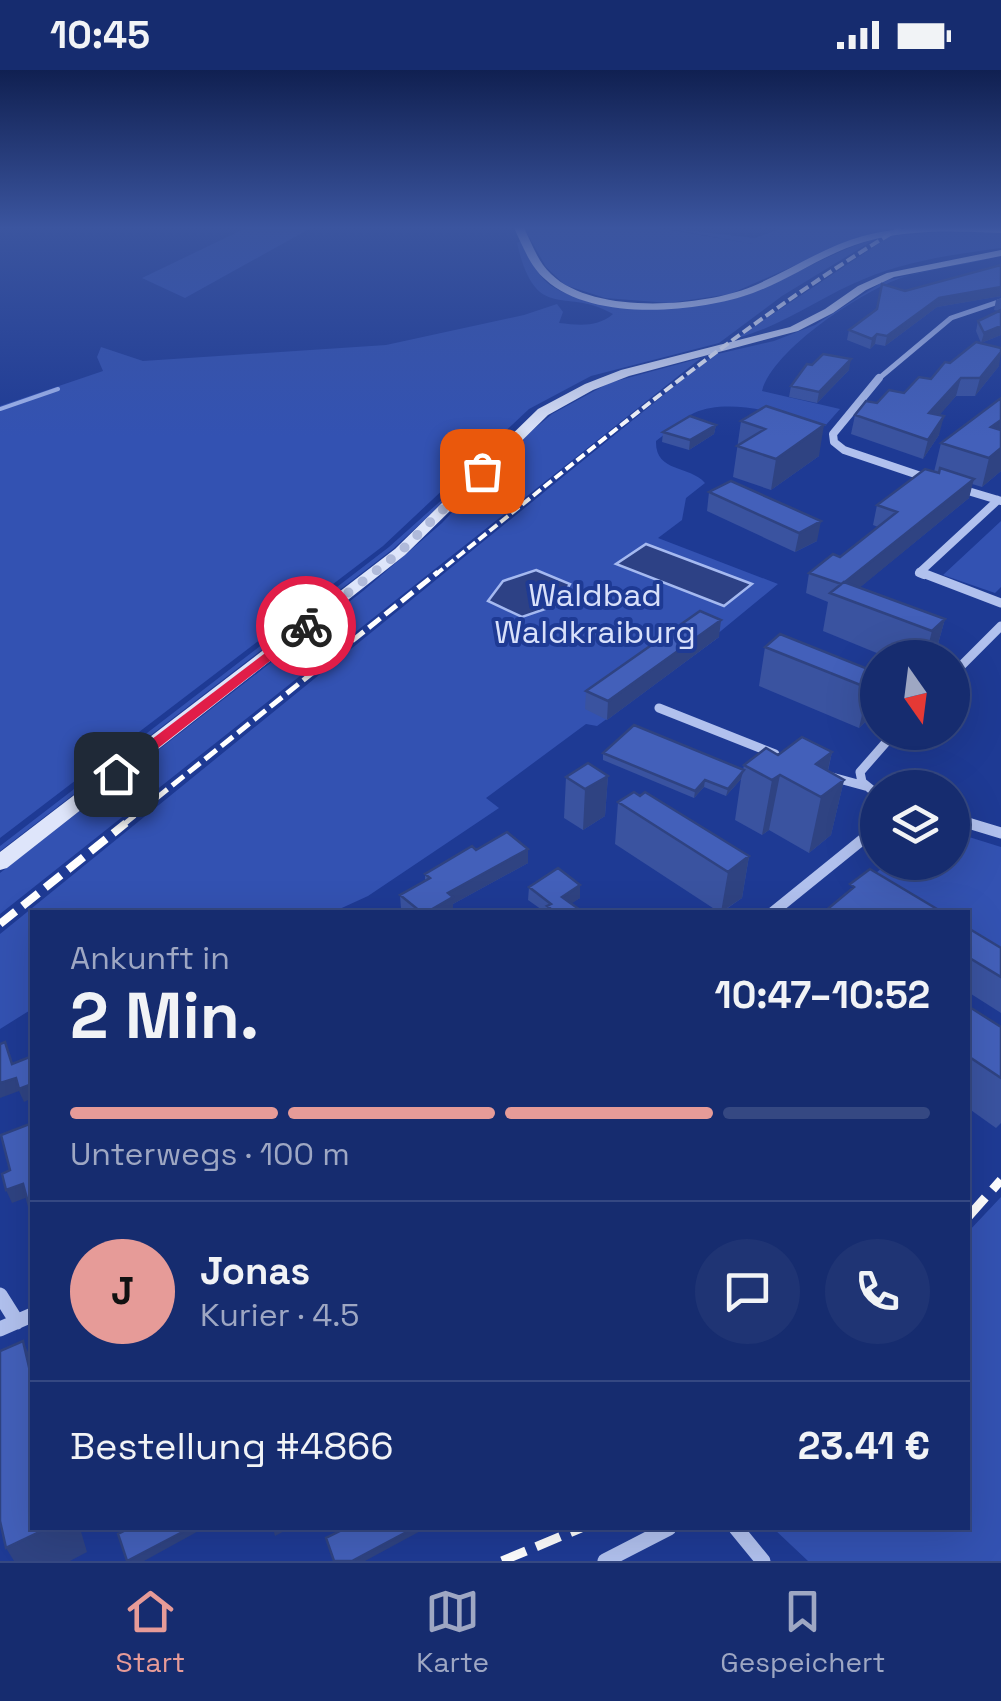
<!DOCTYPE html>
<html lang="de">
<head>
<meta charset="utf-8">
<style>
	:root { --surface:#162c6f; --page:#1f3474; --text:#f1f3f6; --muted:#9ea7c3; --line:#354882; --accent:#e69b98 }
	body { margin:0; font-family:"Space Grotesk",sans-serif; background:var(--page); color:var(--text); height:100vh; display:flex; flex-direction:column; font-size:38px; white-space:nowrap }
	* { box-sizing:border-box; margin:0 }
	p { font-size:32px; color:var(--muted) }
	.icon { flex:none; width:55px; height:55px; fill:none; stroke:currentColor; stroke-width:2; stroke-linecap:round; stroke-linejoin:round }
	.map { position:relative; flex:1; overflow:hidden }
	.details { position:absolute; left:30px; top:840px; width:940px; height:620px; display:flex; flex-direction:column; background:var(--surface); border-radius:0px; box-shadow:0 10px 40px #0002,0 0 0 2px var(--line) }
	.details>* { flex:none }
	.needle { width:65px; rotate:166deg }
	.fabs { position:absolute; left:860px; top:570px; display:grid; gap:20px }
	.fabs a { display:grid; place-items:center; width:110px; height:110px; border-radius:50%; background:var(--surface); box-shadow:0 10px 40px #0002,0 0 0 2px var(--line); font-size:50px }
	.pin { position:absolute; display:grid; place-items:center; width:85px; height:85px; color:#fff; margin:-42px; border-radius:20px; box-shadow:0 5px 15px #0006 }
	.courier { position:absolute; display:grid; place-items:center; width:100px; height:100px; margin:-50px; border:8px solid #e11d48; border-radius:50%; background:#fff; color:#222; box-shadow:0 2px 12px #0007 }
	.overview em { font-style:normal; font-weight:600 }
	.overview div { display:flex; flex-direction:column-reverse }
	.overview { display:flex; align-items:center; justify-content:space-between; height:170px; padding:0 40px }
	h1 { font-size:65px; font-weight:600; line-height:75px }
	.bar { display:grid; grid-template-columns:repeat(4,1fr); gap:15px 10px; align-content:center; height:120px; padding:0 40px }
	.bar i { height:12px; border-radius:8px; background:var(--line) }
	.bar .on { background:var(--accent) }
	.bar p { grid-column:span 4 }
	.line { display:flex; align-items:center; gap:25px; padding:0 40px; border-top:2px solid var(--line) }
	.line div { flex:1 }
	.round { display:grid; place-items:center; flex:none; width:105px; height:105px; border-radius:52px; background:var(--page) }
	.status { display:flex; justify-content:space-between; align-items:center; height:70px; padding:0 50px; background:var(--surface); direction:ltr }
	.status svg { height:28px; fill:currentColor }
	.tabs { display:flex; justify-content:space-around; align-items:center; height:140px; border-top:2px solid var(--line); background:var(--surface); font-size:28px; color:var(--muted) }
	.tabs a { display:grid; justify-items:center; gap:5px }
	.tabs .on { color:var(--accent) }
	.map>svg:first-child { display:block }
	.green { fill:#3352b2 }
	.water { fill:#2d4185; stroke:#a5b9f0; stroke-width:2.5 }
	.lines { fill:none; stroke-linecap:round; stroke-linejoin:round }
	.stream { stroke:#a5b9f0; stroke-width:4 }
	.street-far4 { stroke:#b1c1ee; stroke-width:5 }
	.street-far3 { stroke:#b1c1ee; stroke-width:8 }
	.street-far2 { stroke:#b1c1ee; stroke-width:9 }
	.street-far1 { stroke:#b1c1ee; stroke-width:11 }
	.street { stroke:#b1c1ee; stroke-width:15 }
	.secondary { fill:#dee5fa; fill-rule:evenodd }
	.rail-far3 { stroke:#fff; stroke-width:4; stroke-dasharray:10 4; stroke-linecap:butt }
	.rail-far2 { stroke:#fff; stroke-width:5; stroke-dasharray:15 6; stroke-linecap:butt }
	.rail-far1 { stroke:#fff; stroke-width:8; stroke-dasharray:20 9; stroke-linecap:butt }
	.rail { stroke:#fff; stroke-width:9; stroke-dasharray:26 11; stroke-linecap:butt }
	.wall { fill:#3a53a0 }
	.shaded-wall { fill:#2f4382 }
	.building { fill:#4360ba; stroke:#2f4382; stroke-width:2.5 }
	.route { fill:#e11d48 }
	.done { stroke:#b0bada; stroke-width:10; stroke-dasharray:0 18 }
	.labels { text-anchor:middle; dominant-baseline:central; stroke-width:8; stroke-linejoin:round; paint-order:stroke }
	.park-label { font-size:32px; fill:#d8e0fa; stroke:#1e3a94 }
</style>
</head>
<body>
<div class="status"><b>10:45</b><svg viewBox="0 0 49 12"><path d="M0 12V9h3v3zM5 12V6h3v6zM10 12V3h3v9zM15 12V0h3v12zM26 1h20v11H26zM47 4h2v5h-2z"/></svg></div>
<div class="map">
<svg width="1001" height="1491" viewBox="0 0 1001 1491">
	<rect width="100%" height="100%" fill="#1e3a94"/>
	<!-- green -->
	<path class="green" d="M246,158h65l-126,70 -43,-20z
		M524,158h134l95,16 -87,-16 89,10 27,-10h114l-41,11 -125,55 -61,9 -64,-5 -40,-13 -19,-18z
		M946,161l55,1v16c-45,6 -95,13 -137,31 -44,18 -81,47 -127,59l153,-102z
		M877,168l-95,58 -63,47 -128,33 -62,33 -146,137 -383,292v-432l103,-35 -6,-14 4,-10 42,14 243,-16 138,-30 33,-11 6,8 -4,11c19,2 38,5 54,-9 -48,-28 -77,11 -96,-71l4,-2c8,14 15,34 29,44 44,30 154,27 202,8 42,-17 81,-42 125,-55z
		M1001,185c-29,10 -66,12 -97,22 -41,13 -131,72 -142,114l78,18 -15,17c-38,-9 -92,-30 -131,-13 -13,6 -26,19 -38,28 -1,32 33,24 49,42l-19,15 -4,22 -24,18 120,46 -62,51 3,2 -122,89 -11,-2 -100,74 13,10 -131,88 -35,16h-301v97l-32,20v-95l713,-579 61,-14 41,-16 69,-44z
		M701,288l-701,556v-41l363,-282 79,-68 74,-79 36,-30 57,-31z
		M515,355l-67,73 -55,51 -393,302v-5l389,-299 56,-50z
		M1001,451v66l-6,6 -52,-18z
		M953,762l48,15v114l-33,-20v-29h-50l-53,-30 23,-19 64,-1z
		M1001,1127v364h-193l-35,-33h195v-296z"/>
	<!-- water -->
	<path class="water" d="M646,474l106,40 -28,22 -108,-42z
		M536,500l34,14 -13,21 -35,12 -34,-16 15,-20z"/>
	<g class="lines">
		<!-- stream -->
		<path class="stream" d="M0,339l58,-20"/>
		<!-- street-far4 -->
		<path class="street-far4" d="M877,310l74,-62 50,-17"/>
		<!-- street-far3 -->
		<path class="street-far3" d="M879,308l-46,56 1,8 10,8 83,28
			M958,418l43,13
			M924,505l-5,-2 79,-73"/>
		<!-- street-far2 -->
		<path class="street-far2" d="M920,502l81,31
			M952,605l49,-49
			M659,638l116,46
			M832,707l33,9
			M878,725l-16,-13 -2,-10 35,-40
			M952,748l24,7"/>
		<!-- street-far1 -->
		<path class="street-far1" d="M968,753l33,10
			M773,842l105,-85"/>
		<!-- street -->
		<path class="street" d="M0,1225l17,27
			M0,1259l32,-14
			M736,1458l27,33
			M605,1491l64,-33"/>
		<!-- secondary -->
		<path class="secondary" d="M514,158h10c8,16 14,34 27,46 42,41 150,33 200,13 38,-16 72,-40 112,-51 45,-12 92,-8 138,-8v5c-45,-2 -93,-4 -137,9 -40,12 -73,37 -111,51 -55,20 -161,29 -207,-13 -16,-13 -23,-34 -32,-52z
			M1001,180v6l-107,21 -28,13 -33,23 -35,18 -169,45 -36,14 -45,25 -143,140 -398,313 -7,2v-18l395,-303 143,-140 47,-25 36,-14 169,-43 35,-18 33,-23 29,-13z"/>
		<!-- rail-far3 -->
		<path class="rail-far3" d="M435,505c151,-121 298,-247 465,-347"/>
		<!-- rail-far2 -->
		<path class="rail-far2" d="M123,755l315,-253"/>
		<!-- rail-far1 -->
		<path class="rail-far1" d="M0,854l126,-101"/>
		<!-- rail -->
		<path class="rail" d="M968,1147l33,-37
			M502,1491l79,-33"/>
	</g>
	<!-- wall -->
	<path class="wall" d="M1001,195v31l-64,11 -52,39 -10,-2 -5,5 -23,-9 2,-10 56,-39z
		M1001,228v37l-20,8 -5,-12 2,-10 21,-10 -5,-1 2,-10z
		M999,296l-24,30h-19l-17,19v20l-16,24 -72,-25 4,-19 22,-12 27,-10 27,-14z
		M849,300l-32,33 -28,-6 2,-11z
		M1001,328v73l-19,16 -10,-3 -3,14 -109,89 85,32 -11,39h-45l-66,-27 5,-29 -22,-9 3,-20 31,-16 38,-30 -5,-2 4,-20 57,-33 7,-29z
		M766,336l53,50 -48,34 -38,-13 8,-56z
		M716,355l-2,9 -25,16 -27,-8 1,-10z
		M709,422l108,49 -22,11 -88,-41z
		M719,567l-112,83 -22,-11 1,-18z
		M765,577l113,26 -5,41 -14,14 -100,-42z
		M832,682l-4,19 16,9 -13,55 -22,18 -40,-23 -7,5 -27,-15 6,-41 -15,17 -22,-9 -10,11 -91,-38v-7l140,17 1,-5 34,-10z
		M608,706l-3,40 -22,14 -19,-12 2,-41z
		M618,732l131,54 -7,42 -20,14h-3l-104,-68z
		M528,779v14l-75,41v7l-3,1h-44l-5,-3 -1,-14 25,-15v-6l51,-24z
		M580,815v13l-9,5 12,9h-38l-17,-12 1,-13z
		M968,858l33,20v65l-33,-21z
		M968,936l33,21v96l-5,5 -28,-20z"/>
	<!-- shaded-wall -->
	<path class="shaded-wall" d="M1001,217v9l-64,11 -52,39 2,-10 52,-38z
		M1001,256v9l-20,8 3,-10z
		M877,264l-2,10 -5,5 2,-10z
		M1001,282l-2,14 -24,30 5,-18z
		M851,289l-2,11 -32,33 2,-11z
		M961,308l-5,18 -31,36 4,-19z
		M944,346l-5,19 -16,24 5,-19z
		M1001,350v23l-10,-16z
		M716,355l-2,9 -25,16 1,-10z
		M824,355l-5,31 -48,34 5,-31z
		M1001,378v23l-19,16 7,-29z
		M974,409l-5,19 -123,101 -4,-14z
		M821,451l-4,20 -22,11 4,-19z
		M945,549l-11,39h-9l7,-27z
		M721,550l-2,17 -112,83 1,-19z
		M878,609v16l-5,19 -14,14 9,-40z
		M832,682l-10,44 22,-16 -13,55 -22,18 12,-56 -5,-33z
		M743,702l-2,7 -15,17 2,-7z
		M780,705l-11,55 -7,5 10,-55z
		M608,706l-3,40 -22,14 2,-41z
		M705,710l-1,7 -10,11 1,-7z
		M528,779v14l-75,41v7l-3,1h-23l21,-19z
		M749,786l-7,42 -21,14 7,-40z
		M580,815v13l-18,12v-13z
		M16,1008l16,6v14l-8,4 -5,-11 -19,7v-15z
		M23,1114l5,13 -16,6 -6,-13z
		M23,1271l9,20v19z
		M48,1458h32l7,24 -17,9h-56l-8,-13z
		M190,1458h14l-60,33h-15z
		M276,1458h14l-15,8 -2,-7z
		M414,1458h12l-61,33h-13z"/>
	<!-- building -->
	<path class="building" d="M1001,195v22l-62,11 -52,38 -10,-2 -5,5 -23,-9 28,-21 5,-25 23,7z
		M1001,240v16l-17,7 -6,-12z
		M976,272l25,6v4l-21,26h-19l-32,35 15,3 -16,24 -73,-25 11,-14 11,2 12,-13 15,3 15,-16 12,2 14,-17 5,1z
		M823,284l28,5 -32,33 -28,-6 16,-22 5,1z
		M1001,328v22l-10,7 10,3v18l-12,10 -48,-15z
		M766,336l58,19 -48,34 -39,-13 28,-17 -24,-8z
		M690,346l26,9 -26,15 -27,-8z
		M940,398l34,11 -129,103 -4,2 -32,-11 24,-19 7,3 57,-45 -20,-7 48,-36 14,4z
		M731,411l90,40 -22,12 -90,-41z
		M844,512l101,37 -13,12 -102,-38z
		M700,541l21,9 -113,81 -22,-10z
		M780,564l98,39v6l-10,9 -103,-41z
		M634,655l110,45 -16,19 -23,-9 -10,11 -92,-38z
		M802,667l30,15 -16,12 28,16 -23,17 -41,-22 -8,5 -28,-15 22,-17 12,7z
		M588,693l20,13 -23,13 -19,-12z
		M634,722l6,4 5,-4 104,64 -21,16 -110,-70z
		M507,762l21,17 -80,44 5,4 -26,15h-6l-21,-17 30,-17 -5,-4 47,-28 4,4z
		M558,798l22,17 -18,12 21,15h-28l-8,-6 4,-2 -22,-17z
		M870,799l72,43h-118l30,-25 -4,-3z
		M968,858l33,20v29l-33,-20z
		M968,936l33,21v51l-33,-22z
		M5,972l7,22 20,-8v28l-13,5 -3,-11 -16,5v-39z
		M32,1053v94l-9,-33 -17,6 -4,-16 8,-4 -9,-35z
		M23,1271l9,39v148h16l-42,20 -6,-27v-170z
		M130,1458h60l-63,33 -9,-27z
		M346,1458h68l-62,33h-18l-8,-23z"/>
	<!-- sky -->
	<linearGradient id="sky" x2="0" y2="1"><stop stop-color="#102051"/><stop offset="0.43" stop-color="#3b559f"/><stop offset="1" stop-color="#3b559f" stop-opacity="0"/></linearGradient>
	<rect width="1001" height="367" fill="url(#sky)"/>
	<!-- route -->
	<path class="route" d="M306,552l7,4 -2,3 -190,148h-11v-6z"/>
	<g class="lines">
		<!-- done -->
		<path class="done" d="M306,556l94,-74 82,-81"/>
	</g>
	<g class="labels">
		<!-- park labels -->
		<g class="park-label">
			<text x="595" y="525">Waldbad<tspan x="595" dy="37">Waldkraiburg</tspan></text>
		</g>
	</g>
</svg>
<div class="fabs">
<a><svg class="needle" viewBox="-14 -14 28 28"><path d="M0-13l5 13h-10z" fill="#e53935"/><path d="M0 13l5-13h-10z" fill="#9ea7c3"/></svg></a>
<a><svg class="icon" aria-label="layers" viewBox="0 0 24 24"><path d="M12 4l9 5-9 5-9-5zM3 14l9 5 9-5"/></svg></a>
</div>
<div class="pin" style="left:482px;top:401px;background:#ea580c"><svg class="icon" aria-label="bag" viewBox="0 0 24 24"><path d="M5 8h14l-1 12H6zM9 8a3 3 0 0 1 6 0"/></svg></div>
<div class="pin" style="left:116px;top:704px;background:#1f2937"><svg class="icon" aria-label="home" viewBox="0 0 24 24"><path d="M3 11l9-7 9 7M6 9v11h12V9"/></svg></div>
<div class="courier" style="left:306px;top:556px"><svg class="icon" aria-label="bike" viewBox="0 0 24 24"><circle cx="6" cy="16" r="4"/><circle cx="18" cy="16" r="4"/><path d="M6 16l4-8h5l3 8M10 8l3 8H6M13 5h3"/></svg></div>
<section class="details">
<div class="overview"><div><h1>2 Min.</h1><p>Ankunft in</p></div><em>10:47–10:52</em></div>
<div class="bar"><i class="on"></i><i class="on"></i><i class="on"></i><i></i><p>Unterwegs · 100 m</p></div>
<div class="line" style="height:180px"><b class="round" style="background:var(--accent);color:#111">J</b><div><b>Jonas</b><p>Kurier · 4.5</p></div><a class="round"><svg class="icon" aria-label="chat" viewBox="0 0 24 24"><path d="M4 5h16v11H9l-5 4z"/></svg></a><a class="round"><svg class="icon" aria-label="phone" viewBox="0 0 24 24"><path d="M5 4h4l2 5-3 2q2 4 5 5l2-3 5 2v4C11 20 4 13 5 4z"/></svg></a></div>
<div class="line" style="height:130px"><div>Bestellung #4866</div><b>23.41 €</b></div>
</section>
</div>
<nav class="tabs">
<a class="on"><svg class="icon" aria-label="home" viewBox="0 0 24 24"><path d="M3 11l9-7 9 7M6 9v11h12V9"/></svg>Start</a>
<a><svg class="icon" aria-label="map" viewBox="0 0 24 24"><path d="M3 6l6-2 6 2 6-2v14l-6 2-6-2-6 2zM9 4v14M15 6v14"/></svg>Karte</a>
<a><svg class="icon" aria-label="saved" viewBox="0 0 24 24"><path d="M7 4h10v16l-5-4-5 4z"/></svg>Gespeichert</a>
</nav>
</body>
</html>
